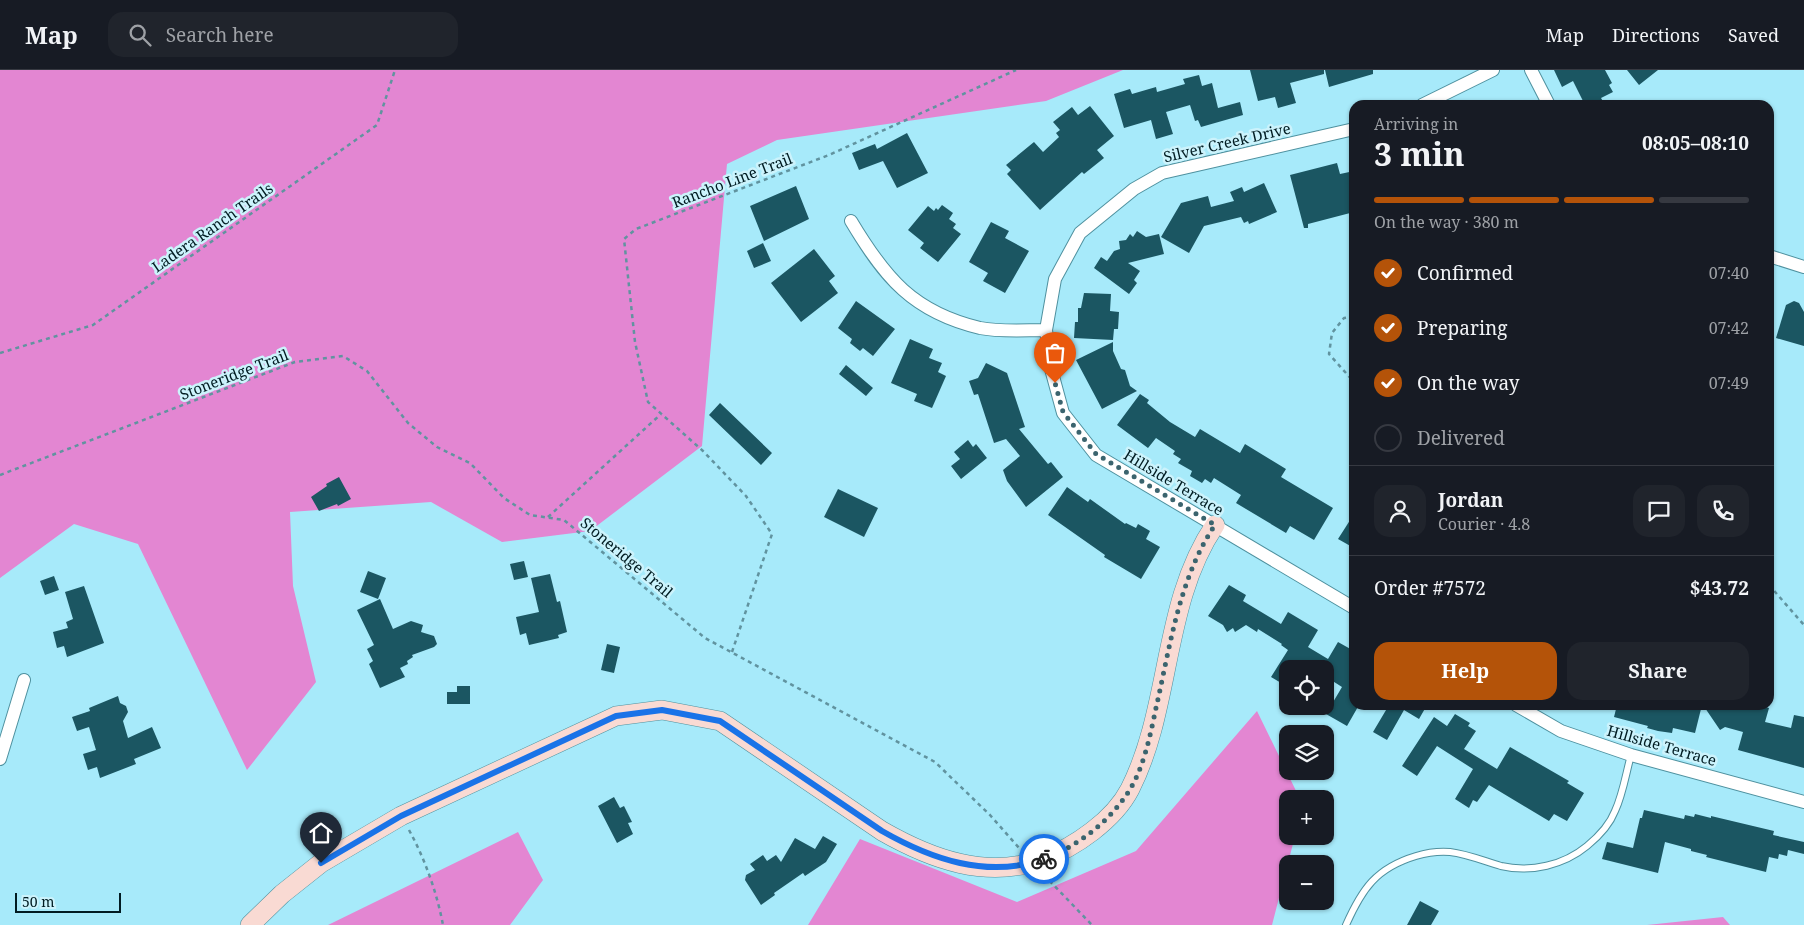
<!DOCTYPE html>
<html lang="en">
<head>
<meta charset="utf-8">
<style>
	:root { --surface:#171b24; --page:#20242c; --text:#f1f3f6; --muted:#9ea1a6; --line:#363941; --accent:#b45309 }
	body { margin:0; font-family:"Noto Serif",serif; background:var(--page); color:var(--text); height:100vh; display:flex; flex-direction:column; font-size:19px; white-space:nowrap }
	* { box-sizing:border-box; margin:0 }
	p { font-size:16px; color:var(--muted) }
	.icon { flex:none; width:28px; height:28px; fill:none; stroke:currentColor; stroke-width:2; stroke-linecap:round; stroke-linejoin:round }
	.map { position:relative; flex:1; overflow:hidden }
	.sheet { position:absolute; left:1349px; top:30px; width:425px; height:610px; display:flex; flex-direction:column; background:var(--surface); border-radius:15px; box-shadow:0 1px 4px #0004 }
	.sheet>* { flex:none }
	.controls { position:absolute; left:1279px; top:590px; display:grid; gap:10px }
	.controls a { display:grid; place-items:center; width:55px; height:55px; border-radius:10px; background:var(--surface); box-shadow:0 1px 4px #0004; font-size:25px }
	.scale { position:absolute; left:15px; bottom:12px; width:106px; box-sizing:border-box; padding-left:5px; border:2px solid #011c22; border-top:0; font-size:14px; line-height:18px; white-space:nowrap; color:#011c22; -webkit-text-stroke:4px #ccf3fc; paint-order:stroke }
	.pin { position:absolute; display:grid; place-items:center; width:42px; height:42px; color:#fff; margin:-51px -21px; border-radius:50% 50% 50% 0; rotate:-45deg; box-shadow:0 0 5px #0007 }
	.pin .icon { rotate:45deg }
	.courier { position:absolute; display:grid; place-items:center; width:50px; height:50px; margin:-25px; border:4px solid #1a73e8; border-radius:50%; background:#fff; color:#222; box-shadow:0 1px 6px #0007 }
	.headline em { font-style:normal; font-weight:700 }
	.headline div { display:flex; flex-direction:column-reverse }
	.headline { display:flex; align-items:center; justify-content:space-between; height:85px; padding:0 25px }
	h1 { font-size:32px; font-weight:700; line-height:38px }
	.bar { display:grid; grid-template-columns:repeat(4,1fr); gap:8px 5px; align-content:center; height:60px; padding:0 25px }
	.bar i { height:6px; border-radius:4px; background:var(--line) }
	.bar .on { background:var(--accent) }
	.bar p { grid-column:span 4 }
	.line { display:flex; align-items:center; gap:12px; padding:0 25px; border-top:1px solid var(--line) }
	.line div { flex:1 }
	.round { display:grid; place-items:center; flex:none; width:52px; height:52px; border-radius:15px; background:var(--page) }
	ol { padding:0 25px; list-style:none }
	li { display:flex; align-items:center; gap:15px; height:55px }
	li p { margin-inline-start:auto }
	li .icon { padding:5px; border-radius:50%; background:var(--accent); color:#fff; stroke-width:4 }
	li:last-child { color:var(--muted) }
	li i { width:28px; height:28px; border:2px solid var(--line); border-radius:50% }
	.primary-button { display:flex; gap:10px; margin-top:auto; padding:10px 25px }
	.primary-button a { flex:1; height:58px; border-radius:15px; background:var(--accent); color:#fff; font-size:20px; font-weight:700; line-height:58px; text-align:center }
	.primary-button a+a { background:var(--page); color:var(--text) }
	header { display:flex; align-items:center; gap:30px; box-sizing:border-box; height:70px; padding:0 25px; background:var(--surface); border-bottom:1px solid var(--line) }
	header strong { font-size:24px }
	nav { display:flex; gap:28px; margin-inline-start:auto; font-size:18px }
	.search { width:350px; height:45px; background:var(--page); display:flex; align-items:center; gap:12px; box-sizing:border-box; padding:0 18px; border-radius:15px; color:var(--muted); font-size:19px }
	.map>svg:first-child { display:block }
	.green { fill:#e386d2 }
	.building { fill:#1b5662 }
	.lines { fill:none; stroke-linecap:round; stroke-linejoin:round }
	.lane-casing { stroke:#4f919f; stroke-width:8 }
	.street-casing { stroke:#4f919f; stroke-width:14 }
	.secondary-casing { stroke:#4f919f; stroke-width:20 }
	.path { stroke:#61939f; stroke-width:2.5; stroke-dasharray:4 4; stroke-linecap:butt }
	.lane { stroke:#fff; stroke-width:6 }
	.street { stroke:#fff; stroke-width:12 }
	.secondary { stroke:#f9dad3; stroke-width:19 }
	.done { stroke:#3b646e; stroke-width:5; stroke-dasharray:0 9 }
	.route { stroke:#1a73e8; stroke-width:6 }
	.labels { text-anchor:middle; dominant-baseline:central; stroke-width:5; stroke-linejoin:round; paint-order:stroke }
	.street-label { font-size:15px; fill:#011c22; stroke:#ccf3fc }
</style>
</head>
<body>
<header>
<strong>Map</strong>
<div class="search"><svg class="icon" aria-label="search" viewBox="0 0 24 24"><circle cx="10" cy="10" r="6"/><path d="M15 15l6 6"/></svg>Search here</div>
<nav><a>Map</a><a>Directions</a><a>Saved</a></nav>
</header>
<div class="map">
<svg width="1804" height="855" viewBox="0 0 1804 855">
	<rect width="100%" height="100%" fill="#a7eafa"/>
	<!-- green -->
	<path class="green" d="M0,0h1123l-77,31 -269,39 -50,24 -25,282 -112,85 -88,11 -71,-40 -141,10 3,74 23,96 -69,88 -109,-226 -64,-20 -74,54z
		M1257,641l43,88h-12v37h7l-23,89h-464l52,-86 157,63 119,-51z
		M518,762l25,48 -33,45h-182z
		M1723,847l7,8h-83z"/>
	<!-- building -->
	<path class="building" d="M1250,0h74v4l-34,9 6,20 -18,5 -3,-11 -17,4z
		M1325,0h48v4l-44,13z
		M1554,0h51l7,13 -3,2 4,7 -12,6 4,7h-20l-12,-24 -11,6z
		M1627,0h31l-19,15z
		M1199,5l3,11 10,-3 6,25 22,-6 3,13 -42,12 -3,-7 -3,1 -5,-16 -24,7 7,22 -17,5 -5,-19 -27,8 -10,-34 16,-5 2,5 24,-7 1,5 28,-8 -2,-5z
		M1090,36l24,30 -17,14 7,8 -20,16 -2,-2 -42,38 -33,-36 4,-4 -5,-5 28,-23 9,10 16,-15 -3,-4 4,-3 -7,-8 19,-15 6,8z
		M907,63l21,40 -31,15 -14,-27 -24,9 -7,-17 23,-9 2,5z
		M1337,93l3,11 14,-3v41l-46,12v4h-4l-14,-53z
		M1264,113l13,29 -28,12 -1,-3 -4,2 -3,-6 -37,9 -15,27 -28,-16 20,-34 27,-7 3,11 23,-6 -4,-9 12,-5 2,5z
		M796,116l13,33 -45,22 -14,-35z
		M942,135l11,8 -4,6 7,5 -3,4 8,6 -23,28 -18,-14 4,-5 -16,-13 20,-24 6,5 2,-3 2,2z
		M991,152l18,9 -4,7 24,13 -24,42 -22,-12 5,-8 -19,-11z
		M1137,161l9,6 13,-3 5,20 -36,9 12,8 -6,9 3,3 -8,11 -35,-26 7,-11 6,4 7,-10 6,-2 -1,-8 7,-1 4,-6 3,3z
		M763,173l8,18 -17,7 -7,-17z
		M814,179l21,27 -6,5 9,12 -37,29 -30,-39z
		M1084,223l27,1 -1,17 9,1 -1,17h-4l-1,11 -39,-2 1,-16h3v-14h3z
		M856,231l39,28 -22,27 -10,-8 -3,3 -10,-8 2,-4 -14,-11z
		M1794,231l5,2 5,9v34l-28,-8 10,-33z
		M910,269l23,10 -4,9 13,5 -4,9 8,4 -14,32 -18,-7 3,-7 -26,-11z
		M1113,272v9l8,18 4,1 5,16 7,5 -35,18 -26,-49z
		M986,293l21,10 18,54 -6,2 29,35 3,-2 12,15 -37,30 -19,-26 -4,-11 17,-14 -14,-17 -12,4 -16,-49 -4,1 -5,-14 9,-3z
		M846,295l27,23 -7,8 -27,-22z
		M1140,324l9,6 -2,3 23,19 25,15 5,-8 40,24 5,-9 41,25 -5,8 52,31 -19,32 -24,-14 -4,7 -50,-30 5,-8 -27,-17 -3,5 -6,-4 -3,4 -12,-7 2,-5 -14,-8 3,-4 -8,-5 2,-3 -19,-13 -8,10 -31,-23z
		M720,333l52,50 -11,12 -52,-50z
		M968,370l5,7 3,-3 11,14 -26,21 -10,-13 9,-7 -6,-7z
		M339,407l12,22 -13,7 -1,-2 -18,7 -8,-14 16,-11 -1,-2z
		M1067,417l21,15 2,-3 35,25 1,-1 10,5 2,-4 12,7 -4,8 14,8 -19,32 -37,-22 1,-2 -57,-40z
		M838,419l40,19 -14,29 -40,-20z
		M1354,444v34l-16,-9z
		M524,491l4,16 -14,3 -4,-16z
		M368,501l18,7 -8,21 -18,-7z
		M550,504l7,28 3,-1 7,31 -9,3 1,3 -30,7 -3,-12 -6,2 -4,-18 23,-5 -8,-34z
		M54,506l5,14 -14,5 -5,-14z
		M1229,515l17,10 -3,6 38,23 7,-12 30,18 -10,17 20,12 10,-17 16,9v54h5l-12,21 -21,-12 16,-27 -11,-7 -1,-5 -5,-3v-3h-37v18l-17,-10 17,-27 -7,-5 1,-1 -24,-15 -1,3 -11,-7 -11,7 -2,-4 -6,4 -4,-7 -15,-9z
		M84,516l20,57 -37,14 -3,-11 -7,2 -4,-16 15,-4 -2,-6 7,-3 -8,-27z
		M380,529l13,30 18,-8 12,4 -2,7 13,4 3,8 -3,3 -22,8 1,2 -6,4 1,3 -8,4 5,9 -25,11 -11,-24 4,-3 -6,-12 7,-4 -17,-35z
		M607,574l13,3 -6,26 -13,-3z
		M457,616h13v18h-23v-12h10z
		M118,626l2,7 6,3 2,6 -5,9 5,17 24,-11 9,21 -27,11 2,5 -36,14 -3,-11 -9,3 -5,-16 13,-4 -7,-23 -12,4 -5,-14 18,-6 -1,-3z
		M1389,635h38l-8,14 -15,-9 -17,30 -14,-8z
		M1617,635h85l-7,28 -22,-5 -1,5 -14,-2 -11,-3 1,-2 -34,-9z
		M1703,635h54l12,3 -4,14 26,6 3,-13 10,2v51l-66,-18 5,-18 -18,-5 -5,3z
		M1455,644l15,9 -2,3 8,5 -12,18 33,20 13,-22 59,34 -2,2 17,10 -17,28 -13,-7 -5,7 -60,-36 -12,17 -4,-2 -4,8 -14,-9 18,-30 -36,-23 -20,30 -15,-10 32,-49 13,9z
		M614,727l6,11 4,-2 8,16 -4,1 5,11 -16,9 -19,-37z
		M1644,740l40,9 1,-4 9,2 1,-3 16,4v-2l63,15 -1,4 31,7v12l-16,-4 -1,6 -8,-2 -1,5 -9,-2 -3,15 -60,-15 1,-2 -16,-4v-2l-26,-7 -7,31 -56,-14 5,-17 26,6 7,-30h2z
		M823,766l14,8 -11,18 -21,14 -2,-3 -29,20 1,2 -14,10 -16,-25 1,-5 9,-5 -5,-6 13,-9 4,6 9,-6 5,7 14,-24 20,11z
		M1420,831l19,10 -8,14h-24z"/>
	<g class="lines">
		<!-- lane casing -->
		<g class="lane-casing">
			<path id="lane" d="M1346,855c16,-36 30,-57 70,-69 10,-3 22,-5 34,-4 17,2 34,9 51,14 30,7 63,-1 86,-20 11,-9 23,-22 28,-35 8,-17 11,-38 16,-56"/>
		</g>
		<!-- street casing -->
		<g class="street-casing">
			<path id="street" d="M1531,0l18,35
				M1422,35l71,-35
				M1354,59l-192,44 -28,16 -54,44 -25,46 -9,51 5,39 12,44 33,42 258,153
				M851,151c34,57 62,91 129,107 20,4 45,2 66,2
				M1769,186l35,11
				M1516,635l45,26 70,24 173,47
				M0,689l24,-79"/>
		</g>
		<!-- secondary casing -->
		<g class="secondary-casing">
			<path id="secondary" d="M250,855l32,-31 39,-31 80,-47 215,-100 46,-6 58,11 162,110c49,28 105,49 161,28 32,-12 71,-39 87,-70 42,-83 32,-186 85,-264"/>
		</g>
		<!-- path -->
		<path class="path" d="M1354,247l-10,1 -12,15 -3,21 25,28
			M0,283l93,-28 284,-200 18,-55
			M0,405l295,-113 48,-6 24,15 41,52 29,24 33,16 34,35 26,17 34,5 141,118 230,124 55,53 30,34
			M548,447l113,-103
			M1769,515l35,40
			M732,582l40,-118 -26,-38 -43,-45 -55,-49 -13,-60 -11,-103 12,-10 193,-74 187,-85
			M409,760c16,29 28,63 34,95
			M1044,805l48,50"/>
		<!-- lane -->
		<use href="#lane" class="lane"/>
		<!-- street -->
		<use href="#street" class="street"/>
		<!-- secondary -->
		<use href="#secondary" class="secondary"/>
	</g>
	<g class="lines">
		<!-- done -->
		<path class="done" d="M1044,789c34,-13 65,-37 85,-68 15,-24 21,-55 27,-83 14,-61 23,-130 59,-183l-119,-71 -33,-42 -8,-29"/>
		<!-- route -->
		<path class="route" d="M321,793l80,-47 215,-100 46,-6 58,11 162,110c49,28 105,48 162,28"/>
	</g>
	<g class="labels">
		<!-- street labels -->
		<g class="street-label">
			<text transform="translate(1227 72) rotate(-13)">Silver Creek Drive</text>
			<text transform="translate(732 110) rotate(-21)">Rancho Line Trail</text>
			<text transform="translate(212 157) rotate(-35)">Ladera Ranch Trails</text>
			<text transform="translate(234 304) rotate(-21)">Stoneridge Trail</text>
			<text transform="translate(1174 412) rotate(31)">Hillside Terrace</text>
			<text transform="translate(627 487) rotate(40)">Stoneridge Trail</text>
			<text transform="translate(1662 675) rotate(16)">Hillside Terrace</text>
		</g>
	</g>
</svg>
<div class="controls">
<a><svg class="icon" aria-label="locate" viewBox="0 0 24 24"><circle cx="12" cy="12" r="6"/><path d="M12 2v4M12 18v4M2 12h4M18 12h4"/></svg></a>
<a><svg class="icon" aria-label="layers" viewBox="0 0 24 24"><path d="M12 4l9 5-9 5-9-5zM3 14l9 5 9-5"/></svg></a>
<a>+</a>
<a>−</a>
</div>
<div class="scale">50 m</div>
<div class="pin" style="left:1055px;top:313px;background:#ea580c"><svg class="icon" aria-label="bag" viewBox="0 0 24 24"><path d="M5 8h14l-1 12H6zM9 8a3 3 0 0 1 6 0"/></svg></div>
<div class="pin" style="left:321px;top:793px;background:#1f2937"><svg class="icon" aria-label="home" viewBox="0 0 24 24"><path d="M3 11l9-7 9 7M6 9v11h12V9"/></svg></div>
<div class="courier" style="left:1044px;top:789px"><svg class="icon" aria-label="bike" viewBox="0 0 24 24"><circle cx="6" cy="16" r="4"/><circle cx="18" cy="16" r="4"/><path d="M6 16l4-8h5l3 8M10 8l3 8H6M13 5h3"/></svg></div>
<section class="sheet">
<div class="headline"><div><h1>3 min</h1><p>Arriving in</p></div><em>08:05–08:10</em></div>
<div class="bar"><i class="on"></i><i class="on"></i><i class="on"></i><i></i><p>On the way · 380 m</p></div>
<ol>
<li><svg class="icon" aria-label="check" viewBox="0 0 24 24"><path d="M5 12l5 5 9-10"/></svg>Confirmed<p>07:40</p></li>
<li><svg class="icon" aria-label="check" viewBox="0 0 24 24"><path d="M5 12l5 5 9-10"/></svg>Preparing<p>07:42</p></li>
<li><svg class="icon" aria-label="check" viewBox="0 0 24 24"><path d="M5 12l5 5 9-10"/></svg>On the way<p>07:49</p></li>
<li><i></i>Delivered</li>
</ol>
<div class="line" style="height:90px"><a class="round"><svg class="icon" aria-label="person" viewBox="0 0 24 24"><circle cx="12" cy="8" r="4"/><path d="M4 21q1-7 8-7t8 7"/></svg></a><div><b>Jordan</b><p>Courier · 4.8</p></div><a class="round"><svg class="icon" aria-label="chat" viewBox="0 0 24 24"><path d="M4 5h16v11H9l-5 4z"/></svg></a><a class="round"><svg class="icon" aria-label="phone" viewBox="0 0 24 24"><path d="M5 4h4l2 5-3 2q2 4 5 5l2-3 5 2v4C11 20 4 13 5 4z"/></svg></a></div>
<div class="line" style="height:65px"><div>Order #7572</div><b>$43.72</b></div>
<div class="primary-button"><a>Help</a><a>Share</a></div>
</section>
</div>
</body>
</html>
